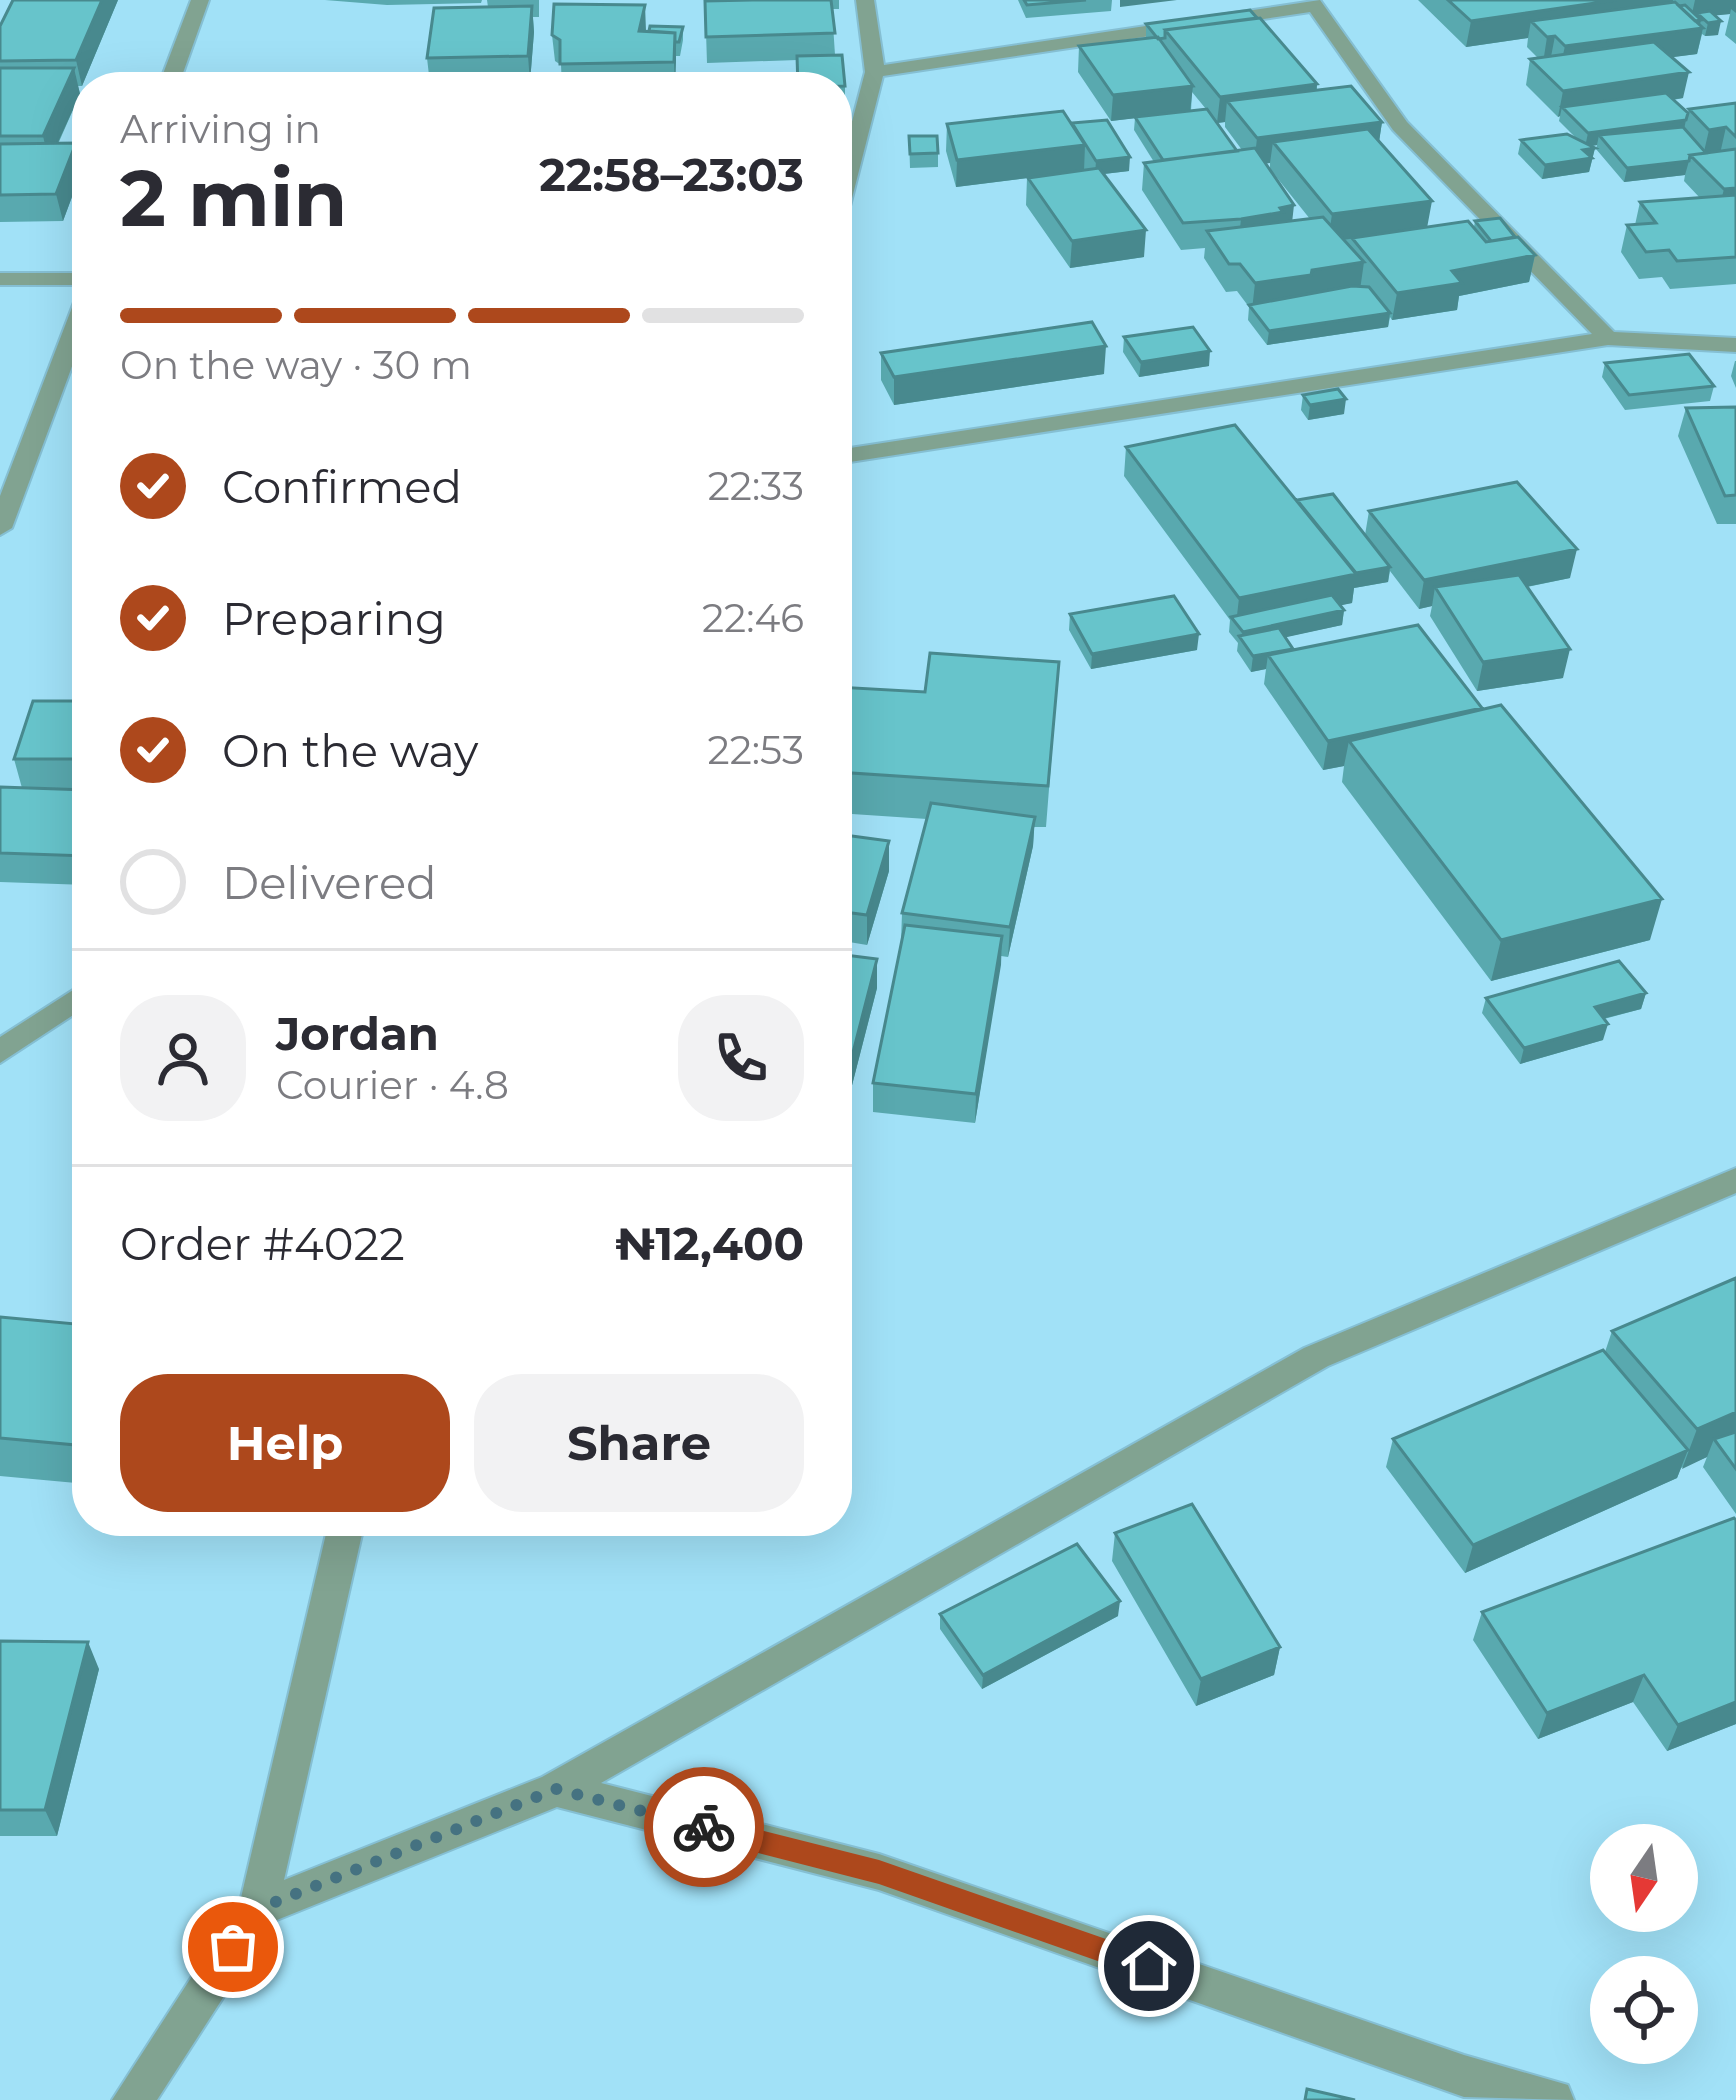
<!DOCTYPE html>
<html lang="en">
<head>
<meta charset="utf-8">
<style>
	:root { --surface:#fff; --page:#f2f2f3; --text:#2b2b33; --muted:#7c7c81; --line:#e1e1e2; --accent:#ad481c }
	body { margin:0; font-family:Montserrat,sans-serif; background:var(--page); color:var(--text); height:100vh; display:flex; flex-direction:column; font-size:45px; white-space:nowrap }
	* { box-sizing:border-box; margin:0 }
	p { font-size:39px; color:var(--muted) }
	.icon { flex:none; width:66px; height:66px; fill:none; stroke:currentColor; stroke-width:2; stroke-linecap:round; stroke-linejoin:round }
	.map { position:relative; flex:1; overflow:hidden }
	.drawer { position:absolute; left:72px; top:72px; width:780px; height:1464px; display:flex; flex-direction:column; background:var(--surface); border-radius:48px; box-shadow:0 12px 48px #0002 }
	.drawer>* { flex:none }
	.needle { width:78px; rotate:193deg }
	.fabs { position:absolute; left:1590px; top:1824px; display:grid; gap:24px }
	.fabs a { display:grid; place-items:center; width:108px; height:108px; border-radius:50%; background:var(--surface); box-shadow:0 12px 48px #0002; font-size:60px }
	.pin { position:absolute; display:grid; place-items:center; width:102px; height:102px; color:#fff; margin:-51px; border:6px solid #fff; border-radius:50%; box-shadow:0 3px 12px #0007 }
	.courier { position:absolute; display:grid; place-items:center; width:120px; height:120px; margin:-60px; border:9px solid #ad481c; border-radius:50%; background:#fff; color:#222; box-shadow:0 3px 15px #0007 }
	.head em { font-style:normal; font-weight:700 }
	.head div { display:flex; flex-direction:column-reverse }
	.head { display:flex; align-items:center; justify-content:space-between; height:204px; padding:0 48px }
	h1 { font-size:78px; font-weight:700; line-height:90px }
	.bar { display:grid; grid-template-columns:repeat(4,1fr); gap:18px 12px; align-content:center; height:144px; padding:0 48px }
	.bar i { height:15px; border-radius:9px; background:var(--line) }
	.bar .on { background:var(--accent) }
	.bar p { grid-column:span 4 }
	.line { display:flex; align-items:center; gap:30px; padding:0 48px; border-top:3px solid var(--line) }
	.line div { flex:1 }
	.round { display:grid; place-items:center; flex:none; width:126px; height:126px; border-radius:48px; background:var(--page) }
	ol { padding:0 48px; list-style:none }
	li { display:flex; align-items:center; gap:36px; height:132px }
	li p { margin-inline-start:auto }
	li .icon { padding:12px; border-radius:50%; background:var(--accent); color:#fff; stroke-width:4 }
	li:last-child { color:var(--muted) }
	li i { width:66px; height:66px; border:6px solid var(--line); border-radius:50% }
	.action { display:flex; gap:24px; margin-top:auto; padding:24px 48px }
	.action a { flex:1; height:138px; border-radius:48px; background:var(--accent); color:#fff; font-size:48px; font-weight:700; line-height:138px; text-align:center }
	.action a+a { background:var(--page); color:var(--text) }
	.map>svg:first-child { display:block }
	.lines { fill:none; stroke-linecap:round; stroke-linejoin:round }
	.minor-casing { stroke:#85bfd3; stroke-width:4 }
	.minor { fill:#81a391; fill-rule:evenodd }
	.wall { fill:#59a9af; fill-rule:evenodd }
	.shaded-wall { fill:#48898e }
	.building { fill:#67c4cb; stroke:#48898e; stroke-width:3 }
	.route { fill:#ad481c }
	.done { stroke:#457281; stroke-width:12; stroke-dasharray:0 21.6 }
</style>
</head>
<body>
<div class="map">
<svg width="1736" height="2100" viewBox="0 0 1736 2100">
	<rect width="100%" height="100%" fill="#a1e1f7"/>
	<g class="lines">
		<!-- minor casing -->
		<g class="minor-casing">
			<path id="minor" d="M191,0h18l-31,87h-20z
				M856,0h18l10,65 436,-65 87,122 207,210 122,6v14l-128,-7 -771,119v-14l755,-116 -199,-204 -83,-118 -427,64 -36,142 -10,6v-45l28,-107z
				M0,273h87v12h-87z
				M87,291v35l-75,202 -12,7v-39l76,-199z
				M87,981v25l-87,57v-26z
				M1736,1168v25l-408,173 -727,417 278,71 585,201 104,30 6,15 -110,-3 -585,-207 -322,-83 -285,115 -115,178h-45l128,-198 89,-381h36l-81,359 258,-103 762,-429z"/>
		</g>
		<!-- minor -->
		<use href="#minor" class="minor"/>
	</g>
	<!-- wall -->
	<path class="wall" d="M118,0l-36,86h-4l2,8 -22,50 24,26 -19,51 -63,1v-196z
		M325,0h157l-1,3 -94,2z
		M487,0h52v17h-6l1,15 -4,50 -100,2 -3,-26 61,-51z
		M752,0h87v9h-7l3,46 10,31v13h-8v-12h-39l-1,-27 -90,3 -2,-62z
		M1018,0h94l-1,11 -85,7z
		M1418,0h318v44l-11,-9 5,-21 -16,1 4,20 -13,1 -3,-2 -5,20 -25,3 11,41 -10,2 15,13 1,-4 47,-6v181l-66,5 -8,-12 -23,2 -18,-27 6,-27h8l5,-23 60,-4 -16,-17 1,-6 -61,7 -28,-33 1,-4 -5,1 3,2 -6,24 -47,7 -24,-25 3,-14 55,-2 -17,-17 1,-5 -2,1 -32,-32 4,-26 8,-1 -11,-11 1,-9 -62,9z
		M1146,24l171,60v6l65,32 -3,19 48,86h47l1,-6 40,16 20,18 -6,27 -70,14 -2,14 -65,10 -2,-3 -2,10 -121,18 -19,-25 1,-13 -12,-16 -11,1 -22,-34 1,-10 -24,2 -39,-60 2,-27 10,-1 -20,-32 1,-12 -24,3 -33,-49 1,-26 67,-7zM1192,92l14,17 -15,2zM1225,122v5l17,23 -5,1 -20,-28zM1266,163h4v6l40,50 -18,2z
		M683,27v13l-3,16h-4l-1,31h-113l-1,-22 -6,-4 -3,-26 94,-4z
		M947,124l125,1 57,46 -25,3 40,83 -74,11 -44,-63 1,-27 -71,9 -10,-36z
		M909,136l29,17v14l-28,1z
		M1124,337l85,29 -70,11 -16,-25z
		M881,353l223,21 -210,31 -13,-25z
		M1735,361h1v27l-5,-12z
		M1605,363l109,23 -4,15 -85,9 -23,-33z
		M1303,395l41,19 -36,6 -7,-10z
		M1736,407v117h-19l-39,-88 8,-28z
		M1126,447l171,53 68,35 4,-24 201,67 -43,9 36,91 -86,13 -47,-75 2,-10 -13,3 -29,-38 -2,11 -34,6 -2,15 -12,2 4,5 -2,15 -57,12 8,13 357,290 -159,41 -149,-199 2,-16 -21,4 -59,-86 2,-15 -15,3 -14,-21 1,-8 -9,-11 1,-12 -106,-144z
		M1070,614l127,36 -106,19 -22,-39z
		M1059,662l-13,165h-12l-1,19 -25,111 -7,-1 -26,167 -102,-11v-29l28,-141 1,-29 25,-94 -90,-6v-126l88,5z
		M87,701v87l-40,1 40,1v95l-87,-3v-95l22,1 -8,-29z
		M837,834l52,37 -22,74 -30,-5z
		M837,954l40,34 -28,109 -12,-1z
		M1646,993l-5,16 -37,10 -1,21 -83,24 -38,-51 4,-15z
		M1736,1278v236l-33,-47 4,-10 -26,11 -4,10 -212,95 -79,-106 7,-28 212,-87 7,-21z
		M0,1317l87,8v159l-87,-8z
		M1736,1520v204l-69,27 -34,-49 -95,37 -65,-99 9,-28z
		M1115,1533l165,114 -6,28 -78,31 -84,-145z
		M940,1614l178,2 -136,73 -42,-60z
		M0,1641l99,28 -42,167h-57z"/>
	<!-- shaded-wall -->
	<path class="shaded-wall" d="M102,0h16l-36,86 -6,-26z
		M1120,0h57l-57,7z
		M1616,0h57l-2,10 -140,11 -3,17 -62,9 5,-26z
		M1695,0h41v13l-5,-4 -1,5 -29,3 -4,-4 -1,4 -5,1z
		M645,5l1,26h-7z
		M532,6l2,26 -4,50 -2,-26z
		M1701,20l-2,9 4,-1 -6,26 -138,18 6,-26z
		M1721,21l-3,14 -13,1 3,-13z
		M675,33l1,26 -1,28 -1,-25z
		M1555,36l-5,26 -7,1 4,-26z
		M74,68l6,26 -31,68 -6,-26z
		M1689,72l-6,26 -114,17 -7,-8 -2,9 -2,1 5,-26z
		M1317,84l-3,26 -87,-9 -2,21 -8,1 3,-26z
		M1193,86l-3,26 -79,9 2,-26z
		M1686,120l-3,14 -84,1 -2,10 -12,2 3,-14z
		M1382,122l-4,27 -105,-7 -3,21 -16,2 3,-27z
		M1726,127l-6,27 -17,2 6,-26z
		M76,143l6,27 -19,51 -7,-27z
		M1085,145l-1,26 -128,16 1,-27z
		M1595,148l-6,24 -47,7 3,-14 38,-15z
		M1130,157l-1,14 -34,4 1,-14z
		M1689,161l-4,14 -61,7 3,-14z
		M1736,188v26l-19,2 7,-27z
		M1432,201l-5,27 -99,14 4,-28z
		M1294,205l-3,27 -53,14 3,-27z
		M1146,230l-2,27 -74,11 2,-27z
		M1535,255l-6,27 -70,14 -2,14 -65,10 5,-27 55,-22z
		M1364,262l-4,28 -52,13 -56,7 3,-27 57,-13z
		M1390,313l-2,14 -121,18 2,-14z
		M1106,346l-2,28 -210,31v-28z
		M1210,351l-1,15 -70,11 2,-15z
		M1346,399l-2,15 -36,6 2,-15z
		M1577,549l-7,29 -124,25 -11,-16 -3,19 -13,3 5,-29z
		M1390,567l-2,15 -34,6 -2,15 -113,24 -3,-3 3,-26z
		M1344,610l-2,15 -96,21 -4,-6 1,-8z
		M1199,634l-2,16 -106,19 1,-15z
		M1293,649l-25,6 -2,14 -15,3 2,-16z
		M1570,649l-7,29 -86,13 6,-29z
		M1482,708l-6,30 -127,3 -5,25 -21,4 5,-29z
		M1035,817l-2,29 -25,111 2,-30z
		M889,841v30l-22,74v-30z
		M1662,899l-12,41 -159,41 10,-41z
		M1002,936l-1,29 -26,158 1,-29z
		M877,959v29l-28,109v-29z
		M1646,993l-5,16 -51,13 5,-15z
		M1608,1024l-5,16 -83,24 4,-16z
		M1736,1412v33l-22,-6 -7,18 -25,12 15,-40z
		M1688,1450l-11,28 -212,95 8,-28z
		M1120,1601l-2,15 -136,73 1,-14z
		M88,1642l11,27 -42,167 -12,-26z
		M1280,1647l-6,28 -78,31 5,-27z
		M1644,1675l-11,27 -95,37 9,-26z
		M1736,1702v22l-69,27 11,-26z"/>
	<!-- building -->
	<path class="building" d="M13,0h89l-26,60 -76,1v-35z
		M752,0h79l4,33 -129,4 -1,-36z
		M1024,0h62l-59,5z
		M1448,0h168l-145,21z
		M1675,2l28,26 -138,18 -10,-10 -8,1 -16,-16z
		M554,4l91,1 -6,26 36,2 -1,29 -114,2v-24l-8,-5z
		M1685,5l16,15 -6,1 -16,-15z
		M532,6l-4,50 -101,2 7,-50z
		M1250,10l7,8 -92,12v8l-7,1 -12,-15z
		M1710,11l11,10 -13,2 -11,-10z
		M1260,18l57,66 -97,13 -55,-67z
		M650,26l33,1 -4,15h-4v-9l-26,-2z
		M1158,37l35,49 -80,9 -34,-49z
		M1654,42l35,30 -126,19 -33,-32z
		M842,55l3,31 -47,1 -1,-31z
		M0,68h74l-31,68h-43z
		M633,78l1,9h-49v-6z
		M1351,86l31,36 -125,16 -30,-37z
		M1666,93l22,20 -2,7 -98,13 -26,-26z
		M1736,103v34l-10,-10 -17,3 -20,-21z
		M1207,109l30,42 -74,9 -28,-43z
		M1063,111l22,34 -128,15 -10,-36z
		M1107,120l23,37 -34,4 -24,-38z
		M1683,127l23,26 -16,2 -1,6 -62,7 -28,-33z
		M1368,129l64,72 -100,13 -59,-72z
		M1567,134l28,14 -12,2 9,8 -47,7 -24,-25z
		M909,136h28l1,17 -28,1z
		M76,143l-20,51 -56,1v-51z
		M1255,148l39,57 -14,3 3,4 -42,7 -58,4 -39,-60z
		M1736,149v39l-12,1 -34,-34z
		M1099,168l47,62 -74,11 -44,-63z
		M1736,195v62l-59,4 -8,-11 -23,2 -19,-27 29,-2 -16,-21z
		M1323,217l41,45 -52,8 -1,5 -56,8 -15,-19h-11l-22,-33z
		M1500,218l15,19 -24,4 -16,-20z
		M1468,221l18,21 32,-5 17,18 -83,16 10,12 -65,10 -45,-55z
		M1352,286l17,1 21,26 -121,18 -20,-26z
		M1092,322l14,24 -212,31 -13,-24z
		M1193,327l17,24 -69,11 -17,-25z
		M1689,354l25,32 -85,9 -24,-32z
		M1338,389l8,10 -36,6 -7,-10z
		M1736,407v88l-11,1 -39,-88z
		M1235,425l121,149 -117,24 -113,-151z
		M1517,482l60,67 -153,31 -55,-69z
		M1333,494l57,73 -34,6 -59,-73z
		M1519,575l51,74 -87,13 -48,-75z
		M1332,595l12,15 -101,22 -12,-15z
		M1174,596l25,38 -107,20 -22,-40z
		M1418,625l64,83 -154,33 -60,-86z
		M1279,628l14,21 -40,7 -14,-20z
		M930,653l129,9 -11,124 -211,-14v-85l88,5z
		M33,701h54v58h-73z
		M1501,705l161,194 -161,41 -152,-199z
		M0,787l87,3v66l-87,-3z
		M931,803l104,14 -25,110 -108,-14z
		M837,834l52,7 -22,74 -30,-4z
		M905,925l97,11 -26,158 -103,-11z
		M837,954l40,5 -28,109 -12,-2z
		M1619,961l27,32 -51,14 13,17 -84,24 -38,-50z
		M1736,1278v134l-39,17 -85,-98z
		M0,1317l87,8v121l-87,-8z
		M1603,1350l85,100 -215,95 -80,-106z
		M1736,1432v37l-22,-30z
		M1192,1504l88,143 -79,32 -86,-146z
		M1734,1518l2,2v182l-58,23 -34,-50 -97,38 -65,-101z
		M1077,1544l43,57 -137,74 -43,-61z
		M0,1641l88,1 -43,168h-45z
		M1307,2089l48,11h-50z"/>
	<!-- route -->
	<path class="route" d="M704,1816l175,44 270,94 9,3 4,9 -4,9 -9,4 -270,-95 -175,-45 -12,-12z"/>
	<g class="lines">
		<!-- done -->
		<path class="done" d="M233,1947l25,-38 298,-120 148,38"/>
	</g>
</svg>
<div class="fabs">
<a><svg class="needle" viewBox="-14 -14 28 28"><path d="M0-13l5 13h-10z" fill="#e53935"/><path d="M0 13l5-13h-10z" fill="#7c7c81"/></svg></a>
<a><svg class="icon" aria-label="locate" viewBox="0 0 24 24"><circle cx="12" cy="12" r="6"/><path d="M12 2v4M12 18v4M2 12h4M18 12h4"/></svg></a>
</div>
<div class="pin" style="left:233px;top:1947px;background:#ea580c"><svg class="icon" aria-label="bag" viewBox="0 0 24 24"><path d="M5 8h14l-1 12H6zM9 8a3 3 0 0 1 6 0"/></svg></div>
<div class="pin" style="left:1149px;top:1966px;background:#1f2937"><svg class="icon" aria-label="home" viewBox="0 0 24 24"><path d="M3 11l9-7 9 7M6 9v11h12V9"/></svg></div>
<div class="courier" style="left:704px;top:1827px"><svg class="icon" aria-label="bike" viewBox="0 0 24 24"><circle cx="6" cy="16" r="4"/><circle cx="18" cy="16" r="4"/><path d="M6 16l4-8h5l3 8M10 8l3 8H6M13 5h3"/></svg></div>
<section class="drawer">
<div class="head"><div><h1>2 min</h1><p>Arriving in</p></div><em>22:58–23:03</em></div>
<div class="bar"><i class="on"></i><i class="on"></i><i class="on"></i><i></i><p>On the way · 30 m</p></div>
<ol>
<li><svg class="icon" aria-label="check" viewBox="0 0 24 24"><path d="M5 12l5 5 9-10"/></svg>Confirmed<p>22:33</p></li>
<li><svg class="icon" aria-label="check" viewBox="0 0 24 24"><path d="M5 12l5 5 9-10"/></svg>Preparing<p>22:46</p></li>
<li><svg class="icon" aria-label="check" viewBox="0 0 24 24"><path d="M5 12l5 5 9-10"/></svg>On the way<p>22:53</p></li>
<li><i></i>Delivered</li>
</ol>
<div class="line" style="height:216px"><a class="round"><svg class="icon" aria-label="person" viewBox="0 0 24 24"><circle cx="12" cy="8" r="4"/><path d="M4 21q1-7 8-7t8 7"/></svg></a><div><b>Jordan</b><p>Courier · 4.8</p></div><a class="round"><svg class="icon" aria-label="phone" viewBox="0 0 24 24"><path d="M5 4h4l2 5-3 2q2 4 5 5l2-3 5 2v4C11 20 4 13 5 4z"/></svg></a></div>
<div class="line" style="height:156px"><div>Order #4022</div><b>₦12,400</b></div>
<div class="action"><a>Help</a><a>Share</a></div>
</section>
</div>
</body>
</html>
